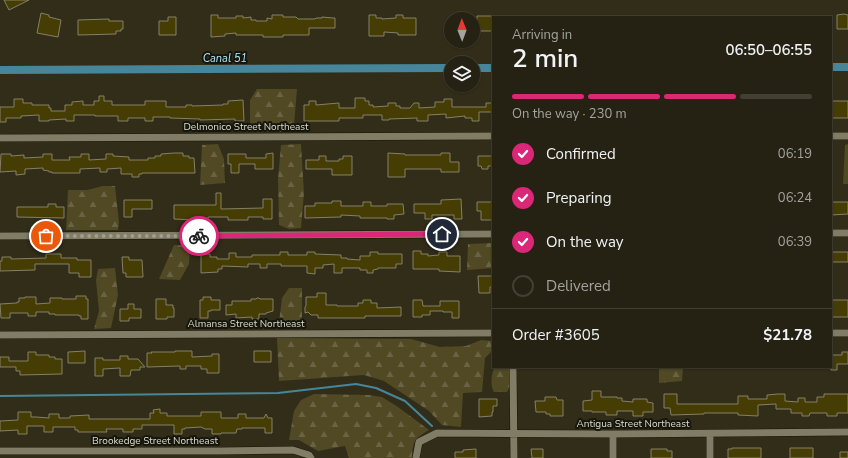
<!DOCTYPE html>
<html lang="en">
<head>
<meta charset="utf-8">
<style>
	:root { --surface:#252213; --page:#312f21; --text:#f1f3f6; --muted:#a3a4a0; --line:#423f33; --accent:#db2777 }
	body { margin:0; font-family:"Nunito Sans",sans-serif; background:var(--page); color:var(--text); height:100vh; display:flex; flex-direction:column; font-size:15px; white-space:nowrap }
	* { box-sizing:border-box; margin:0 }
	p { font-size:13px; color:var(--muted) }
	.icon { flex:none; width:22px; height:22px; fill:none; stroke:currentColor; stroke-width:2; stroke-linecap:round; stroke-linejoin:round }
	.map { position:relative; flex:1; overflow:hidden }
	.drawer { position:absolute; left:492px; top:16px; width:340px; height:352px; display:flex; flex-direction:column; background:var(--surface); border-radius:0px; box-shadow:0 1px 3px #0004,0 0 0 1px var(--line) }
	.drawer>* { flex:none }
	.needle { width:26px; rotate:359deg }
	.tools { position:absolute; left:444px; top:12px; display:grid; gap:8px }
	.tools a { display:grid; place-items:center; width:36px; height:36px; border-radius:50%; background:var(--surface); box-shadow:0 1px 3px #0004,0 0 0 1px var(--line); font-size:20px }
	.pin { position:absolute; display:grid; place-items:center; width:34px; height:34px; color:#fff; margin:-17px; border:2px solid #fff; border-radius:50%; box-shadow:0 1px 4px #0007 }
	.courier { position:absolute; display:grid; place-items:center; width:40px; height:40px; margin:-20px; border:3px solid #db2777; border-radius:50%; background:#fff; color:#222; box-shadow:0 1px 5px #0007 }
	.overview em { font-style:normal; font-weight:600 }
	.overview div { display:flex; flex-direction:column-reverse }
	.overview { display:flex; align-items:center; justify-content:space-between; height:68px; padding:0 20px }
	h1 { font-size:26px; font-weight:600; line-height:30px }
	.bar { display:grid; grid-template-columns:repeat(4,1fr); gap:6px 4px; align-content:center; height:48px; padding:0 20px }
	.bar i { height:5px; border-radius:3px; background:var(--line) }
	.bar .current { background:var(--accent) }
	.bar p { grid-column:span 4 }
	.line { display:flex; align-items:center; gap:10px; padding:0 20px; border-top:1px solid var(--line) }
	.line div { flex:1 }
	ol { padding:0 20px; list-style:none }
	li { display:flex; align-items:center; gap:12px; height:44px }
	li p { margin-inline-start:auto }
	li .icon { padding:4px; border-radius:50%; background:var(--accent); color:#fff; stroke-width:4 }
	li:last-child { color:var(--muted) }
	li i { width:22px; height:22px; border:2px solid var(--line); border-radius:50% }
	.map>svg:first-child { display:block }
	.forest { fill:url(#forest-firs) }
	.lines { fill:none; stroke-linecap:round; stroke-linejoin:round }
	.stream { stroke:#47869a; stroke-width:2 }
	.canal { stroke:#47869a; stroke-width:8 }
	.building { fill:#463d04; stroke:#848069 }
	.minor-casing { stroke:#191503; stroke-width:8 }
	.minor { stroke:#807c65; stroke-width:7 }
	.done { stroke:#a19e8f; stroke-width:4; stroke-dasharray:0 7.2 }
	.route { stroke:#db2777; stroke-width:5 }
	.labels { text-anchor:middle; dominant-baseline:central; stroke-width:4; stroke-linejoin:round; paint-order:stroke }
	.street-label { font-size:10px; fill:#dddbce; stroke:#17160c }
	.water-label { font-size:11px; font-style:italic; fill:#aee4f7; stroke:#17160c }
</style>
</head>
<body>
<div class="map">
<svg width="848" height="458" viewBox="0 0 848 458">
	<defs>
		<pattern id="forest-firs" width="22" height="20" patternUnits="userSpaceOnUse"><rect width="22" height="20" fill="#504924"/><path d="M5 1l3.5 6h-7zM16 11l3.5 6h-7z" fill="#696343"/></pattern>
	</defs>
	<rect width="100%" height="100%" fill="#312d19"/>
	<!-- forest -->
	<path class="forest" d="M257,89h40l-3,36 -6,7 -38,-1v-31z
		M218,144l6,15 1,24 -25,2 2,-40z
		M301,144l3,49 -3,35 -12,1 -10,-4 -1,-46 3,-34z
		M848,144v40h-5l2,-39z
		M103,186h12l4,36 -1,8h-52l2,-40h19z
		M493,243v25l-26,2 1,-26z
		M174,245h16l-1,19 -9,16 -21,-1z
		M115,268l3,27 -7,33 -17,1 5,-18 -3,-31 2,-11z
		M289,288h13v40l-15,-2 -8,-3 3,-25z
		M277,338l134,1 29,8 26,-1 15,-6 12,1v9l-8,8 -3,34 -19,1 -2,34 -19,-2 -13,-14 -45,-30 -20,-6 -85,6z
		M495,367h16v17l-4,8h-13c-4,-7 -3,-18 1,-25z
		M659,367h24l-1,14 -23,2z
		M314,394l55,1 13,2 16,10 31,23c-15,9 -16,11 -17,28h-63l-4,-12 -27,5 -19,-11h-10l5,-29 7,-11z"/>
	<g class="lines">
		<!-- stream -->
		<path class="stream" d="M0,396l278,-3 78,-9 20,4 29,13 27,25"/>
		<!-- canal -->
		<path class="canal" d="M831,67h17
			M473,68h20
			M0,70l451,-2"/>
	</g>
	<!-- building -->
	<path class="building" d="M4,0h25l-20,10z
		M41,13l8,2v2l12,3 -3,17 -21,-4z
		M844,14l4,1v14h-11v-14z
		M211,15h7v3h18v-2h7v2l8,-1v3h5v1h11v-3l5,1v-4h11v2h13l2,2h17l1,-1h6v-1l11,1h2v10h-26v7h-26v2h-20v-2h-27v-2l-11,1v2l-14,1z
		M369,15h7v3h6v1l14,-1v-3h7v3h13v17h-18v-2l-14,-1v4h-15z
		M477,16h16v15h-16z
		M168,17h8v18h-17v-14h9z
		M109,19v2h14v8h-2v2h-5v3l-38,1v-15z
		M99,96h5v5h8v4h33v-4h21v6h20v-2h6v1l31,-1v-1h5v-3l15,-1 1,21h-9v-2l-35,1v-1l-30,-1v-1h-17v4h-8v-3h-17v3h-10v-5h-23v-1h-21v6h-8v-2l-17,1v1h-10v-6l-18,1v2h-15v4h-6v-15h14v-8h9v4h9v2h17v3h2v3h14v-6h7v-3l11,-1v4h11v-4h5z
		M355,98h10v3h4v4h4v2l15,-1v-3h8v3h4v2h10l4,-5h5v5l16,-1v-5h9v-3h8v8h34v-4h7v9h-14v9h-7v-3h-7v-2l-19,2v-4l-18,1v6h-11v-3l-28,1v1h-7v-5h-19v3h-24v3h-35v-16h5v-4h7v4l23,-2v5h16z
		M831,101h17v17h-17z
		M174,153h9v3h6v2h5l1,15h-53v1h-3v3h-7v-3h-11v-6l-14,1v3h-7v-4l-20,1v4h-28v-1h-3v-1l-6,-1v-2l-18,1v5l-9,1v-4l-16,1 1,-18h10v2l13,-1v3l19,-1v-3h9v6h18l-1,-3h12v-3h8v6l17,-1v-5h7v2l16,1v3h19v-2h7v-2h6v-2z
		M273,153v16h-18v-5h-16v9h-8v-9h-3v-10h18v4h20v-4z
		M388,153l17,1v1h36v-2h9v9h9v10h-18v-3h-36v8h-17z
		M319,156h7v5h13v-2h4v-3h9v19h-20v-6h-26v-9h13z
		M478,156h15v10h-5v3h-6l-1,-3h-3z
		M216,193h5v16l42,-1v-9h9v20h-9v-2h-15v3h-20v-3h-20v2l-13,1 -21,-1v-14h42z
		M461,199l1,20h-8v-4h-22v4h-7v-6h-11v-9h27v-4z
		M124,200h28v9h-20v8h-8z
		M332,201h9v5h22v-4h8v4h16v-2h16l1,10 -10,1v4h-7v-1h-27v-2l-19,-1v2l-36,1v-12h10v-3h17z
		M477,202h16v6h-1v12h-11v-9h-4z
		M831,202h17v12l-17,1z
		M48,204h8v3h8v11l-47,-1v-10h31z
		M413,251h8v3h7v2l11,-1v-3h8v4h13v16l-21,-1v-2h-26z
		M280,252h8v3h19v-3h8v2l26,1v3h6v1l13,1v-4h10v-4h8v2h24v10h-6v4h-18v1l-5,1v3h-6v-3h-7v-2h-18v5h-8v-9l-11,1v3h-8v6l-8,-1v-7h-26v-2h-14v4h-7v-4h-12v3l-26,-1v3h-4v3l-17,1v-19h9v3h7v2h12v-6h7v4h16v-2h28z
		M831,252h17v10h-17z
		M46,254h15v4h16v2h14v17h-12v-4h-10v-9h-34v6l-35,1v-10h2v-4h9v2l35,-1z
		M122,257h7v3h13l1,17h-17v-4h-3z
		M478,276h15v8l-1,2 -2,1v6h-11z
		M317,293h9v12h11v1h21v-3h5v-3h8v3h6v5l24,-1v9h-36v2h-47v-3h-7l-3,-3 -3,1v-6l1,-1v-9h11z
		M76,296h10v3h2v20h-7v-3h-2v-1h-24v-1h-6v-2h-13v4h-8v-3h-18v5h-9l-1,-14 17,-1v-1h2v-4h6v-1h11v7l14,-1v-5h12v1h14z
		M203,297h8v3h9v10h-9v1h-3v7h-8v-18h3z
		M257,298h2l1,1h13v12l-7,2v1h-7v5h-7v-2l-16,1v-4l-10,1v-10h6v-4h19v-2h5z
		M156,299h10v6h7v3h1v9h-7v2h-11z
		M413,300h9l1,6h17v-5h19v17h-7v-6h-9v-1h-13v4h-8v2h-9z
		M831,300h17v17h-17z
		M128,304h6v5h7v9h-12v3h-9v-12h8z
		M85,351v12h-17v-11z
		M175,351h17v6l20,-1v-2h7v19h-12v-4h-6v-3h-15v3h-6v-3l-33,1v-14h5l-1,-1h24z
		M254,351h17v11h-17z
		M28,352h8v3h13v2h6v2h7v15l-42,1v-4h-4v-4h-16v-10h9v4h19z
		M842,352h6v12h-11v6h-6v-15h11z
		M120,356h8v3h10l7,8h-5v3h-9l-1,6h-10v-8l-17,1v7h-8v-18h8v2h17z
		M592,391h9v6h16v1h5v3l11,1v-3h14v3l6,1v9h-10v4h-10v-5h-16v4h-11v-3h-14v-1h-9v-10l9,-1z
		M664,394h13v10h61v-8h10v3h19v-4l11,-1h7v7l13,1v-4h7v4h12v-5h7v-3h24v19h-11v3h-10v-3h-17l-1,3h-7v-3h-11v-4h-15v-5l-18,1v11l-20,-1v-2h-34v1l-33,1 -1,-7h-6z
		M545,397h11l1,3h6v16h-13v-2h-4v-2h-10l-1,-11h10z
		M479,399h18v7h-4v6h-1v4l-13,1z
		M160,409v4h7v3h34v-4h20v6h17v-4h8v4h18l2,-4 2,4h4v15h-7v-5h-23v1h-5l-1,4h-15v1h-9v-5h-7l-4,-2 -16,1v1h-3v5h-8v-9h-32v4h-9v3h-10v-3h-17l1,3h-29v-2h-3v-3h-22v5h-9v-6h-17v8h-9v-4l-18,1v-10l18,-1v-8h13v5h5l13,1v-4h10v4h11v-2l19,-1v4h61v-6h4l-1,-3z
		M732,448h29v10h-33v-9h4z
		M790,448h23v10h-23z
		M476,449v9h-21v-6h8v-2z
		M531,449h12v9h-11z
		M651,449h16v2h5v7h-21z
		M840,452h8v6h-8z"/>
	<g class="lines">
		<!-- minor casing -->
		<g class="minor-casing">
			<path id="minor" d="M831,136h17
				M0,138l493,-2
				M831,233h17
				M0,236l493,-2
				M831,333h17
				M0,335l493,-2
				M513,367l1,91
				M613,434v24
				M710,434v24
				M0,451h219l74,-1 16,5 2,3
				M416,458l3,-16 18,-9 176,1 235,-2"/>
		</g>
		<!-- minor -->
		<use href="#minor" class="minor"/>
	</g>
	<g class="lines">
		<!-- done -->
		<path class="done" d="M46,236h153"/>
		<!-- route -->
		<path class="route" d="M199,236l243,-2"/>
	</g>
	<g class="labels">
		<!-- street labels -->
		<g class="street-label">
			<text x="246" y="127">Delmonico Street Northeast</text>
			<text x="246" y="324">Almansa Street Northeast</text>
			<text x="633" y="424">Antigua Street Northeast</text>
			<text x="155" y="441">Brookedge Street Northeast</text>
		</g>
		<!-- water labels -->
		<g class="water-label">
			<text x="225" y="58">Canal 51</text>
		</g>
	</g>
</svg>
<div class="tools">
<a><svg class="needle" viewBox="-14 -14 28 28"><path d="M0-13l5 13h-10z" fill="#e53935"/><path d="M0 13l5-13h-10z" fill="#a3a4a0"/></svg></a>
<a><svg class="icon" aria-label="layers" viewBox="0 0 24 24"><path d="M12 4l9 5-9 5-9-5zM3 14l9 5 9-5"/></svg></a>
</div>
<div class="pin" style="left:46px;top:236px;background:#ea580c"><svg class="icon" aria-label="bag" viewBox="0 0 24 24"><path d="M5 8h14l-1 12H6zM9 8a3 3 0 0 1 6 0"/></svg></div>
<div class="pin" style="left:442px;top:234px;background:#1f2937"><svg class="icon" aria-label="home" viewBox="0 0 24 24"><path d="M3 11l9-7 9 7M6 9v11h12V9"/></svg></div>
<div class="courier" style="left:199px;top:236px"><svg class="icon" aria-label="bike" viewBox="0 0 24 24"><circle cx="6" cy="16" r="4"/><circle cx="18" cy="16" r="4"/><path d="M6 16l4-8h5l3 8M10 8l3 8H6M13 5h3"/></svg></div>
<section class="drawer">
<div class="overview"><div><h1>2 min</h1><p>Arriving in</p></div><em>06:50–06:55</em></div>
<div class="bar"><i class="current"></i><i class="current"></i><i class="current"></i><i></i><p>On the way · 230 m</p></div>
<ol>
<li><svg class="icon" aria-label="check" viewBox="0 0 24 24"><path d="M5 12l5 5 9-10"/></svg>Confirmed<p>06:19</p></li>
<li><svg class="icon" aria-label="check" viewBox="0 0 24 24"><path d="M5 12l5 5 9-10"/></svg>Preparing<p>06:24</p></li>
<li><svg class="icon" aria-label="check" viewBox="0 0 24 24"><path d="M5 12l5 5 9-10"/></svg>On the way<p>06:39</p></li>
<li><i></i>Delivered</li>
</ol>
<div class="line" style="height:52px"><div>Order #3605</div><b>$21.78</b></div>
</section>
</div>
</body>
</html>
